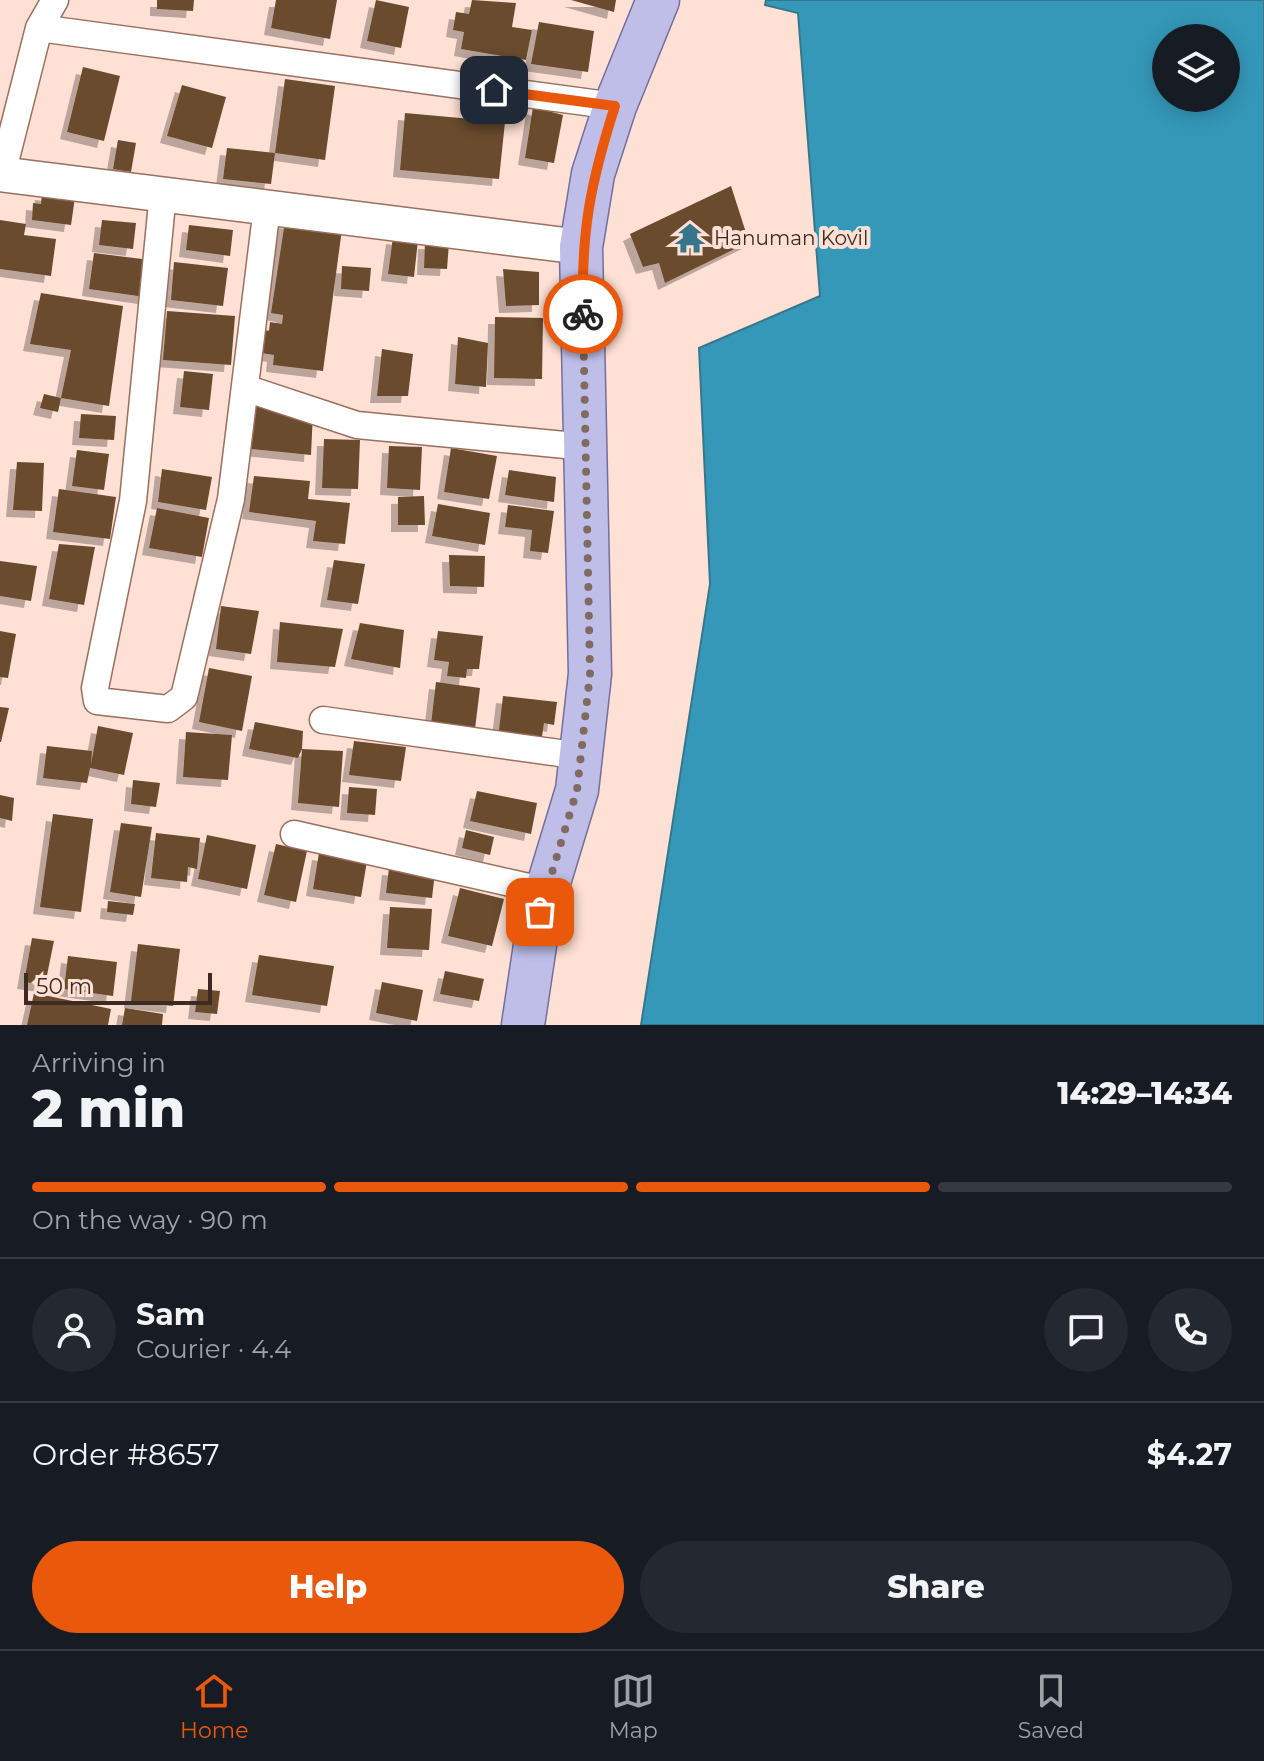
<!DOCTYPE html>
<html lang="en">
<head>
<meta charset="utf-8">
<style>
	:root { --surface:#171b24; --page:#242831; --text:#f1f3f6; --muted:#9ea1a6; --line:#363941; --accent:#ea580c }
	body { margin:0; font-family:Montserrat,sans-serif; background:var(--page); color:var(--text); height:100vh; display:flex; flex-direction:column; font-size:30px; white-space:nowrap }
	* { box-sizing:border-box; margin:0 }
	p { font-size:26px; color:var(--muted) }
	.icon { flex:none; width:44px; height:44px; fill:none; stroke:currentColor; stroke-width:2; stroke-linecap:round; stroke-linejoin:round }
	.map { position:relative; height:1025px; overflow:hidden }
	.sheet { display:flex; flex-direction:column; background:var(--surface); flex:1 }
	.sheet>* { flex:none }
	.tools { position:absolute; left:1152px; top:24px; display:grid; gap:16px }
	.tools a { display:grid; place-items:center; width:88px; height:88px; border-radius:50%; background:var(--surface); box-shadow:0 4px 20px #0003; font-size:40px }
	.scale { position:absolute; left:24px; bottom:20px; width:188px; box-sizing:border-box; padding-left:8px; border:4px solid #3d2a23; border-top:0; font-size:22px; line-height:28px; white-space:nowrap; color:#3d2a23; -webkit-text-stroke:6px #fee0d4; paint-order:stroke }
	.pin { position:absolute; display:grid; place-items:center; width:68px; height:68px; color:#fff; margin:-34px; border-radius:16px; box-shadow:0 4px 12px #0006 }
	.courier { position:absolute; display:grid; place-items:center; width:80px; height:80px; margin:-40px; border:6px solid #ea580c; border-radius:50%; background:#fff; color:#222; box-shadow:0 2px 10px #0007 }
	.overview em { font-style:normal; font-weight:800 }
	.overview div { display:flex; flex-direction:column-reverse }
	.overview { display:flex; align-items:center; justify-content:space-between; height:136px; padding:0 32px }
	h1 { font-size:52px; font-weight:800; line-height:60px }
	.bar { display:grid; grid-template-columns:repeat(4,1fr); gap:12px 8px; align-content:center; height:96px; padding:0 32px }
	.bar i { height:10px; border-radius:6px; background:var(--line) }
	.bar .on { background:var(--accent) }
	.bar p { grid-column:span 4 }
	.line { display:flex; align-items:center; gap:20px; padding:0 32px; border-top:2px solid var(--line) }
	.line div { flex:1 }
	.round { display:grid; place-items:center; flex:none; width:84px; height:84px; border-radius:42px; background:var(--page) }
	.cta { display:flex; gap:16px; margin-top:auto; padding:16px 32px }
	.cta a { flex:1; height:92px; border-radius:48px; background:var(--accent); color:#fff; font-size:32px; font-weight:800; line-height:92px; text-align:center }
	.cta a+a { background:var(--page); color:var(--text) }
	.dock { display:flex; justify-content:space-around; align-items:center; height:112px; border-top:2px solid var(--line); background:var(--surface); font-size:22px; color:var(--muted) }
	.dock a { display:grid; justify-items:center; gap:4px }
	.dock .on { color:var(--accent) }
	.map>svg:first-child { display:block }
	.water { fill:#3598b9; stroke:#37778c; stroke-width:2; fill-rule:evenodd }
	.building { fill:#6b4c2d; filter:url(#shadow) }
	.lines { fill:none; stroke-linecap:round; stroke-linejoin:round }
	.minor-casing { stroke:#9a6f5d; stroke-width:29 }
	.tertiary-casing { stroke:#9a6f5d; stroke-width:37 }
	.primary-casing { stroke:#756e9b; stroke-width:45 }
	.minor { stroke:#fff; stroke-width:26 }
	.tertiary { stroke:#fff; stroke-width:34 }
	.primary { stroke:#bebee9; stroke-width:42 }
	.done { stroke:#816a61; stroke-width:8; stroke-dasharray:0 14.4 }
	.route { stroke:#ea580c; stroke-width:10 }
	.labels { text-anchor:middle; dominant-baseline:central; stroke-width:8; stroke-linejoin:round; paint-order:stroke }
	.poi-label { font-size:20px; fill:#3d2a23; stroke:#fee0d4; text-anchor:start }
</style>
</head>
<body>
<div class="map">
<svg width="1264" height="1025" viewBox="0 0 1264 1025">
	<defs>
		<filter id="shadow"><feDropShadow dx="-7" dy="7" stdDeviation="0" flood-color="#0004"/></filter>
	</defs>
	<rect width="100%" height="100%" fill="#fee0d4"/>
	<!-- water -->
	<path class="water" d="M766,0h498v1025h-623l69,-441 -11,-236 121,-52 -22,-283 -33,-8zM1226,38v60h-60v-60z"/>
	<!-- building -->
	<path class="building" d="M157,0h37l-1,11 -36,-2z
		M276,0h61l-7,39 -59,-11z
		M376,0l33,7 -8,41 -34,-7z
		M472,0l44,3 -4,24 20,3 -6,30 -65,-11 3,-17 -11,-2 3,-18 13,2z
		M571,0h45l-2,12z
		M539,22l55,9 -6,41 -57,-8z
		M83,67l37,9 -16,65 -37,-9z
		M285,79l50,7 -10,74 -50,-7 -4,31 -48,-5 4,-31 48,5z
		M182,85l44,12 -14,51 -45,-12z
		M533,107l30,8 -9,48 -29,-5z
		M405,113l100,9 -6,57 -99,-9z
		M118,140l18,3 -5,29 -18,-3z
		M731,186l18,56 -84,41 -6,-20 -16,4 -13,-33z
		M42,193l33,4 -4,28 -39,-5 1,-17 8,1z
		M0,220l26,4 -2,11 32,4 -5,37 -51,-7z
		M102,220l34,3 -3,26 -34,-4z
		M285,221l57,8 -19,142 -50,-6 1,-10 -13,-2 3,-22h5l1,-9 12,2 1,-9 -12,-2z
		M189,225l44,5 -3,26 -44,-6z
		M393,237l25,3 -4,37 -26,-3z
		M425,242l24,1 -2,26 -23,-1z
		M94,253l56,7 -5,37 -56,-8z
		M174,262l54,6 -5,38 -52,-6z
		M342,266l29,2 -2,23 -28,-2z
		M503,269l36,3v33l-33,1z
		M41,293l82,13 -14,100 -48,-8 10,-48 -41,-6z
		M167,311l68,5 -4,49 -68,-5z
		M495,317l48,1 -1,61 -48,-1z
		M458,337l30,6 -2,44 -31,-3z
		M382,349l31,5 -5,42h-31z
		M184,371l29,3 -4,36 -29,-3z
		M44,394l17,4 -3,14 -18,-4z
		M255,404l58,8 -2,43 -60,-6z
		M81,414l35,2 -2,24 -35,-2z
		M324,439l36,1 -2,49 -36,-1z
		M389,446l33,1 -2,43 -33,-2z
		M451,448l46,8 -8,43 -45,-7z
		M77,450l32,4 -5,36 -32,-4z
		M17,462l27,1 -2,48 -29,-1z
		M162,469l50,8 -6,33 -48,-8z
		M509,470l47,7 -2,25 -49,-7z
		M254,476l56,5 -2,18 42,4 -5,41 -32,-3 3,-20 -67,-9z
		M59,489l57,8 -6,42 -57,-7z
		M424,496l1,29h-27v-28z
		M438,504l52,9 -5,32 -53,-9z
		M508,505l46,6 -6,42 -18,-2 2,-21 -27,-3z
		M157,508l52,10 -7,39 -53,-9z
		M59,544l36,3 -11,58 -35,-6z
		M449,555l36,1 -1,31 -34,-1z
		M334,560l31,4 -7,40 -31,-4z
		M0,561l37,5 -6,35 -31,-5z
		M221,606l38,5 -8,43 -35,-5z
		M280,622l63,7 -8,38 -58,-5z
		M360,623l44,7 -4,38 -49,-9z
		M0,631l16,3 -8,44 -8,-1z
		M438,631l45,5 -4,33h-12l-1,9 -19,-2 2,-14 -15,-2z
		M209,668l43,8 -10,55 -43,-9z
		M436,682l44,6 -5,41 -44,-5z
		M503,696l54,6 -3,23 -10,-2 -3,20 -43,-5z
		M0,707l9,1 -8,34h-1z
		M255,722l48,9 -1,18 41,2 -4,56 -41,-4 4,-54 -4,9 -49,-9z
		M98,726l35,7 -9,42 -34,-7 -3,15 -44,-5 4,-32 45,5 -1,13z
		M186,732l46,3 -4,45 -45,-3z
		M354,741l52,6 -5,34 -52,-6z
		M133,780l27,3 -4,24 -25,-3z
		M349,787l28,2 -2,26 -28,-2z
		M477,791l60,12 -6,31 -61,-13z
		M0,795l14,3 -2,23 -12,-3z
		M53,814l40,5 -12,93 -41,-5z
		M121,823l31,4 -11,70 -31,-5z
		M466,830l28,7 -4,18 -28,-7z
		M156,833l44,5 -3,31 -9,-2 -1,15 -36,-4z
		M207,835l49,10 -9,44 -49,-10z
		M276,844l31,7 -11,51 -32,-7z
		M319,853l48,8 -6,36 -48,-8z
		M389,868l46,4 -3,26 -46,-5z
		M460,888l44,11 -12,47 -44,-10z
		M108,901l27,3 -2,11 -26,-3z
		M390,907l42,2 -3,41 -42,-2z
		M32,938l22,3 -9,44 -21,-3z
		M138,944l42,5 -7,57 -42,-5z
		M259,955l75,11 -7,40 -75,-11z
		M68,956l49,6 -4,34 -49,-7z
		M445,971l39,8 -5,22 -39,-7z
		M382,982l41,8 -6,31 -41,-8z
		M198,989l22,2 -3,23 -22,-2z
		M34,993l77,16 -3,16h-81z
		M125,1008l38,6 -1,11h-40z"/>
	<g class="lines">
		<!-- minor casing -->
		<g class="minor-casing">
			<path id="minor" d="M39,28l576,78
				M2,174l37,-146 16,-28
				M163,193l-30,308 -38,187 2,13 71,8 16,-12 47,-198 36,-292
				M245,388l112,37 229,22
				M323,720l258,36
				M294,834l252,57"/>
		</g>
		<!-- tertiary casing -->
		<g class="tertiary-casing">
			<path id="tertiary" d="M0,174l581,73"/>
		</g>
		<!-- primary casing -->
		<g class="primary-casing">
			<path id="primary" d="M523,1025l17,-113 37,-122 13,-116 -9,-427 12,-73 22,-68 43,-106"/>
		</g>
		<!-- minor -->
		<use href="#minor" class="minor"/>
		<!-- tertiary -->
		<use href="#tertiary" class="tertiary"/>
		<!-- primary -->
		<use href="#primary" class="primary"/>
	</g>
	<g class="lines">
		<!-- done -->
		<path class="done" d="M540,912l37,-122 13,-116 -7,-360"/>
		<!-- route -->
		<path class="route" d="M494,90l121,16c-25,78 -34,126 -32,208"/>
	</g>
	<!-- icons -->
	<defs>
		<g id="temple-bare" transform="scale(2.4)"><path d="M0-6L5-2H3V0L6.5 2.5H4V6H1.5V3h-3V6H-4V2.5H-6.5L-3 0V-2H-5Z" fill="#37758b" stroke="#fee0d4" stroke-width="2.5" paint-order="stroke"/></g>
	</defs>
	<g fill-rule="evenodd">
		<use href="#temple-bare" x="690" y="238"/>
	</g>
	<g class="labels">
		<!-- poi labels -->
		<g class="poi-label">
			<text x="714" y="238">Hanuman Kovil</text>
		</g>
	</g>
</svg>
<div class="tools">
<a><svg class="icon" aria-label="layers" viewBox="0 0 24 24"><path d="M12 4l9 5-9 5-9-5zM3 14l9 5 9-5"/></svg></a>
</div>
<div class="scale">50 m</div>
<div class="pin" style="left:540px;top:912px;background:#ea580c"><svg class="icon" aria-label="bag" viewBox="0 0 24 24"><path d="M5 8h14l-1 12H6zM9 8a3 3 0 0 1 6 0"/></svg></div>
<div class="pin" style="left:494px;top:90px;background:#1f2937"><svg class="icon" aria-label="home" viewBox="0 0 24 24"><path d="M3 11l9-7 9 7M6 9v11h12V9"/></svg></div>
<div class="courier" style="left:583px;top:314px"><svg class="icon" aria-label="bike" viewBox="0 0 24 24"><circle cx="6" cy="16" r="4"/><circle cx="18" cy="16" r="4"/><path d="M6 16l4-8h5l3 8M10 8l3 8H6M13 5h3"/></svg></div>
</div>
<section class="sheet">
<div class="overview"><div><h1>2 min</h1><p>Arriving in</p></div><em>14:29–14:34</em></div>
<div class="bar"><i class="on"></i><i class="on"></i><i class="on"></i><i></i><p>On the way · 90 m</p></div>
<div class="line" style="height:144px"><a class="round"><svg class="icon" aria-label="person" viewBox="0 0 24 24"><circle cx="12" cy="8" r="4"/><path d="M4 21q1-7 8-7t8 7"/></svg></a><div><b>Sam</b><p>Courier · 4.4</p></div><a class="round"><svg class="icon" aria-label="chat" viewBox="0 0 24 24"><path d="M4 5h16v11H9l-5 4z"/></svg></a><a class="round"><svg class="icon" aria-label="phone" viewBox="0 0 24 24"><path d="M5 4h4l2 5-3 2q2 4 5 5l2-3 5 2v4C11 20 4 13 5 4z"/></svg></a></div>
<div class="line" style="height:104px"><div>Order #8657</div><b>$4.27</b></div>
<div class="cta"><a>Help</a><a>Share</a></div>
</section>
<nav class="dock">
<a class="on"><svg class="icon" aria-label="home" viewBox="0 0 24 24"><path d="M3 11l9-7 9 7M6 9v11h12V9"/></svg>Home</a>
<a><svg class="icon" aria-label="map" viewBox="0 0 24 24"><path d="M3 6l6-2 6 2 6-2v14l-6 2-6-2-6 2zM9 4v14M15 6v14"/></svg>Map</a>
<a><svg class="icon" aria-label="saved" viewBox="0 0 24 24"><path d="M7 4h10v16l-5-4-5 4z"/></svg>Saved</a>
</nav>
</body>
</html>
